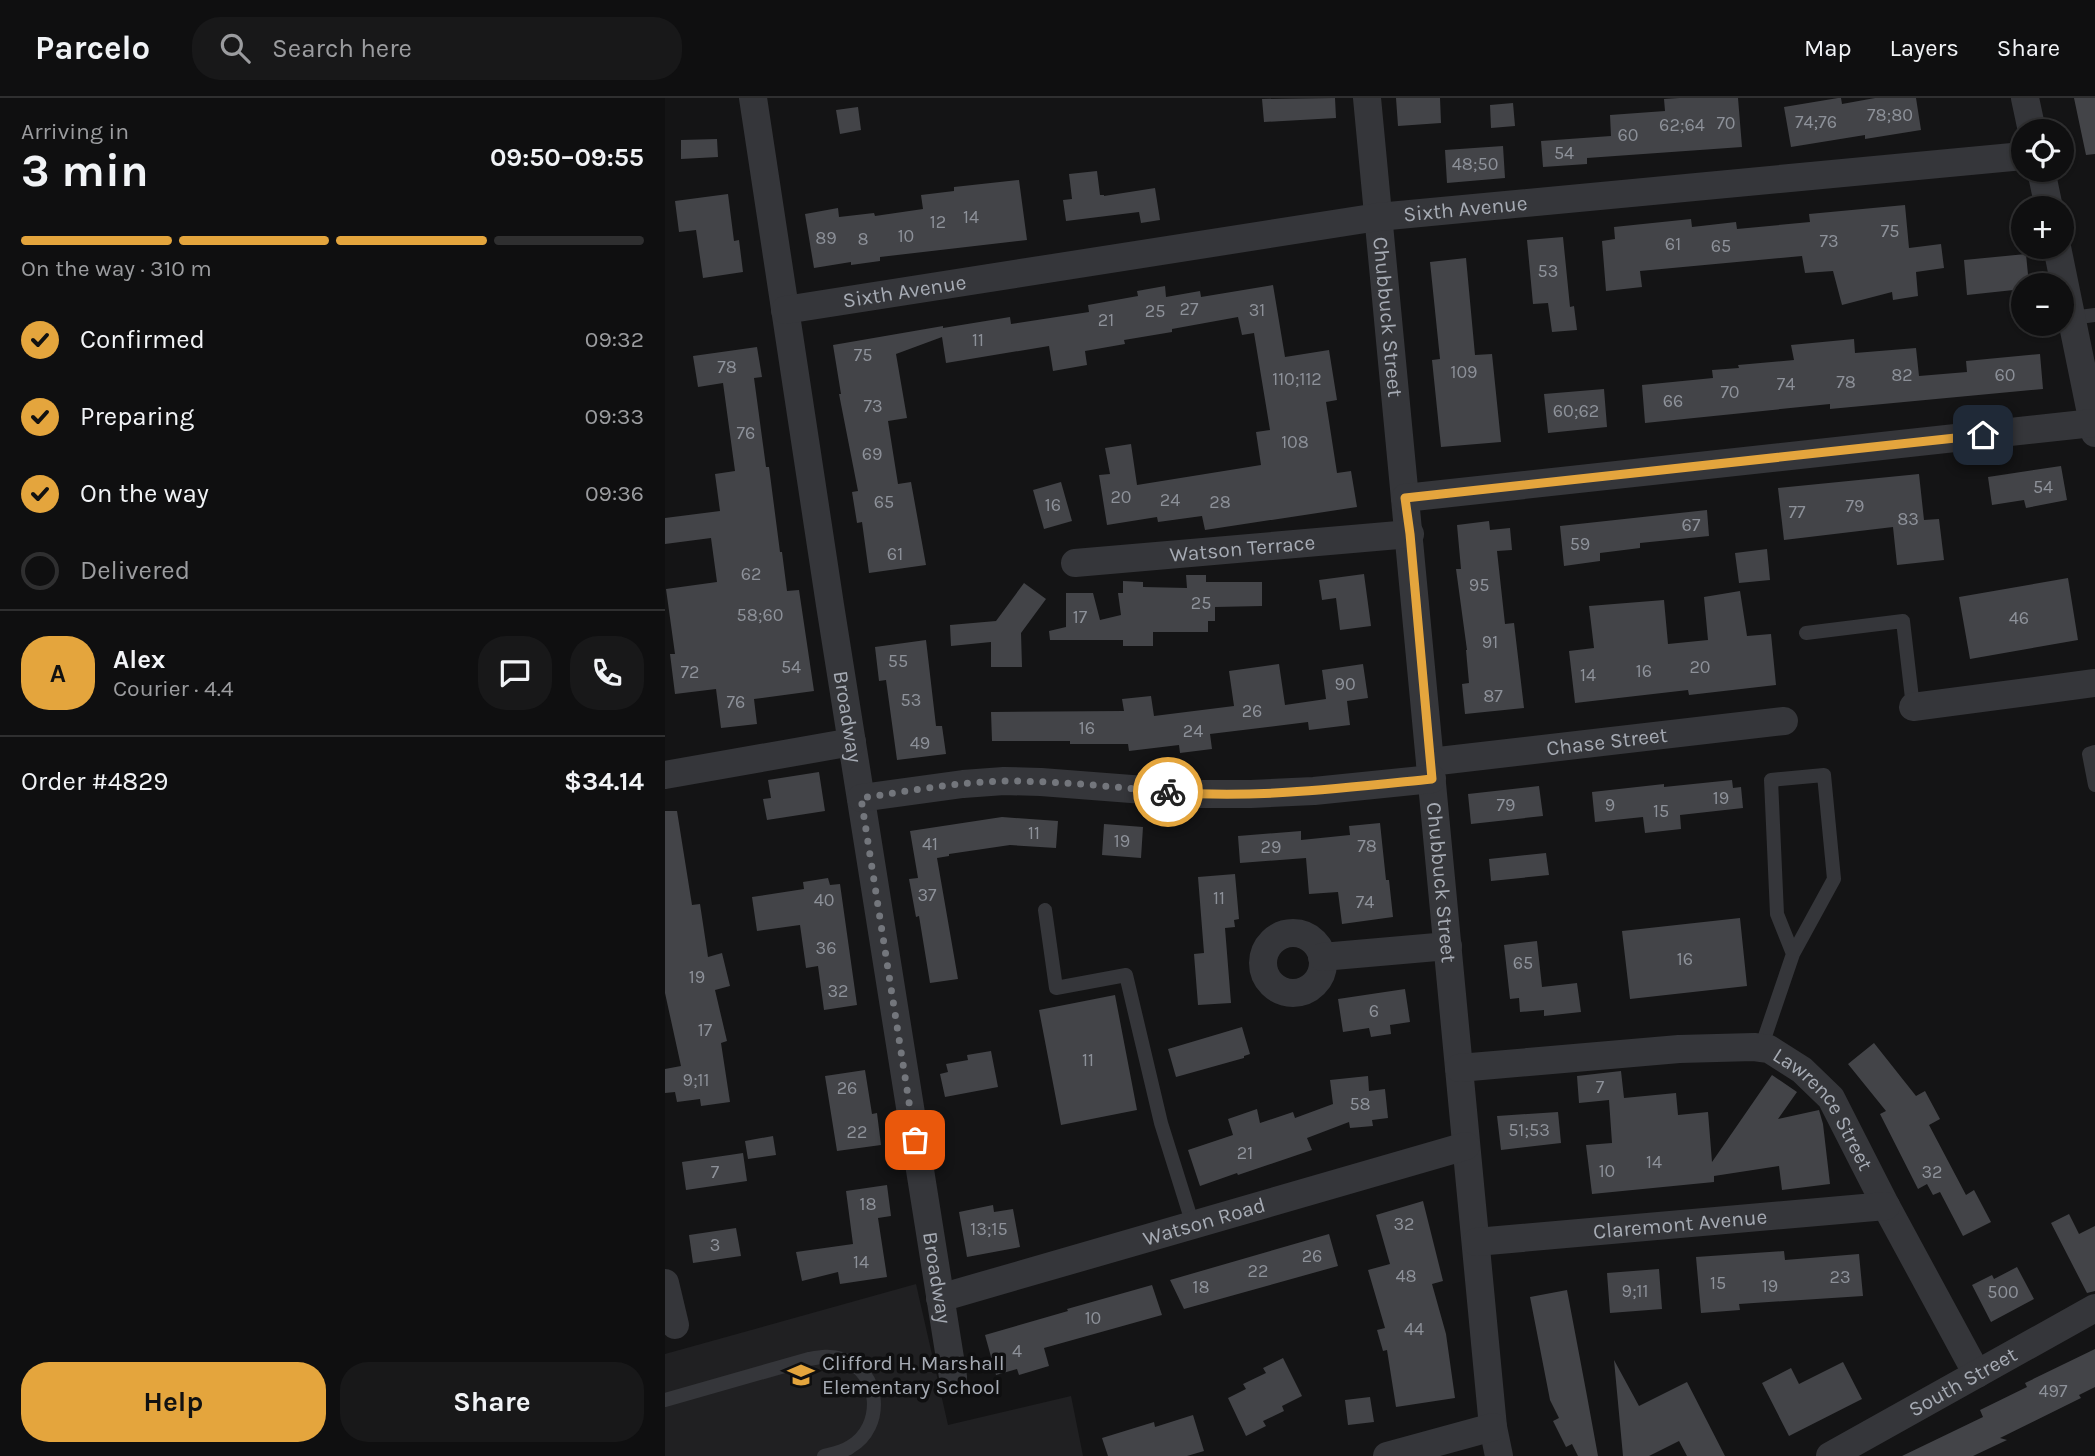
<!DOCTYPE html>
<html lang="en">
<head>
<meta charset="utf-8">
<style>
	:root { --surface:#0f0f10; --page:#181819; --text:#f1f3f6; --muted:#9b9c9f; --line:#2f2f30; --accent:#e4a53d }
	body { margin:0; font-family:Karla,sans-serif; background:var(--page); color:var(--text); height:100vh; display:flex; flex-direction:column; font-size:26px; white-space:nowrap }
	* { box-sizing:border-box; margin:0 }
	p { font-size:23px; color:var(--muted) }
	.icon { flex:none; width:38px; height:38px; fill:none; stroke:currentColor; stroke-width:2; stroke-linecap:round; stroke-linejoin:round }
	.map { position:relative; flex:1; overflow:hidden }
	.details { display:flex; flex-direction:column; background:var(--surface); width:665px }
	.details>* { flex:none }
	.tools { position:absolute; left:1346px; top:21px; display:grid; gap:14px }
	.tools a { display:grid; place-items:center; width:63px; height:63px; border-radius:50%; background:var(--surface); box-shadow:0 2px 5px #0004,0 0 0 2px var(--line); font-size:35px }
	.pin { position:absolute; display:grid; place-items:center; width:60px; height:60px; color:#fff; margin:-30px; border-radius:14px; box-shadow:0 4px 10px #0006 }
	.courier { position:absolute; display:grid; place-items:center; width:70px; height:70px; margin:-35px; border:5px solid #e4a53d; border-radius:50%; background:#fff; color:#222; box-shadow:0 2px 9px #0007 }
	.summary em { font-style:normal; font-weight:700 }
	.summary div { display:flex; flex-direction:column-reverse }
	.summary { display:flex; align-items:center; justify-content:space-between; height:119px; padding:0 21px }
	h1 { font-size:46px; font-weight:700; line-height:52px }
	.bar { display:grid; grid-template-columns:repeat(4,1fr); gap:10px 7px; align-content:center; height:84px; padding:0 21px }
	.bar i { height:9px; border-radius:5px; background:var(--line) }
	.bar .selected { background:var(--accent) }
	.bar p { grid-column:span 4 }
	.line { display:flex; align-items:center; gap:18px; padding:0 21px; border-top:2px solid var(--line) }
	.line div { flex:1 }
	.round { display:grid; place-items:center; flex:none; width:74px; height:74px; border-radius:28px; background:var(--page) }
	ol { padding:0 21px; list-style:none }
	li { display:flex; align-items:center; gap:21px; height:77px }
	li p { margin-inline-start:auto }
	li .icon { padding:7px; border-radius:50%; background:var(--accent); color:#111; stroke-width:4 }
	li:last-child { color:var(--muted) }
	li i { width:38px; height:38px; border:4px solid var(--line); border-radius:50% }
	.action { display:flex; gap:14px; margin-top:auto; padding:14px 21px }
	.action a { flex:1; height:80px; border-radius:28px; background:var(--accent); color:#111; font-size:28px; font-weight:700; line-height:80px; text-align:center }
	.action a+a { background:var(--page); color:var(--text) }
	header { display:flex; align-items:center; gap:42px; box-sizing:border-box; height:98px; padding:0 35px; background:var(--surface); border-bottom:2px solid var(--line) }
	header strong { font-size:33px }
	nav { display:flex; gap:38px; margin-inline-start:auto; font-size:24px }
	.search { width:490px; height:63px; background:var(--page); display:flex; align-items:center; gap:18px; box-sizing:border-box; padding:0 24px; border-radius:28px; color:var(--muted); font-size:26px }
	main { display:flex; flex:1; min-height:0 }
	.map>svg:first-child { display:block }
	.built { fill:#202022 }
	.building { fill:#434448 }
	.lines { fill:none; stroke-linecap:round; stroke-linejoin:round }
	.lane { stroke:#35363a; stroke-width:14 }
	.street { stroke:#35363a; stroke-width:28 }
	.done { stroke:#73767c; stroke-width:7; stroke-dasharray:0 12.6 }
	.route { stroke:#e4a53d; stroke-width:9 }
	.labels { text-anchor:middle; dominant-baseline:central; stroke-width:7; stroke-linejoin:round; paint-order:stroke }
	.number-label { font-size:18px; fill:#8d9199 }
	.street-label { font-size:21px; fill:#a6abb4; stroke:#0f0f10 }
	.poi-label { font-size:21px; fill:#a6abb4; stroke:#0f0f10; text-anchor:start }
</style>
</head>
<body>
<header>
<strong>Parcelo</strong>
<div class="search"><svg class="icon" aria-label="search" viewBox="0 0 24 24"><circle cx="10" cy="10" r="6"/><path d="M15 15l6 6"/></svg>Search here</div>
<nav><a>Map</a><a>Layers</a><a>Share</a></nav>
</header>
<main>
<section class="details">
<div class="summary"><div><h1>3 min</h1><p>Arriving in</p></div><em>09:50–09:55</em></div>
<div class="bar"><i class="selected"></i><i class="selected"></i><i class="selected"></i><i></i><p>On the way · 310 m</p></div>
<ol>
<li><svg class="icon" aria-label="check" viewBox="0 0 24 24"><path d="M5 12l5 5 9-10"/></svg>Confirmed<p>09:32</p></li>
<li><svg class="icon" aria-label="check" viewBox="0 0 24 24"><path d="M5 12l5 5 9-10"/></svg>Preparing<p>09:33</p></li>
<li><svg class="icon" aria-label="check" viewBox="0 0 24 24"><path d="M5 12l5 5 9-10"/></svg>On the way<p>09:36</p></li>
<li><i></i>Delivered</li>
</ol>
<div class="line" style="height:126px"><b class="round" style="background:var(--accent);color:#111">A</b><div><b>Alex</b><p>Courier · 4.4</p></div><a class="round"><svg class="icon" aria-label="chat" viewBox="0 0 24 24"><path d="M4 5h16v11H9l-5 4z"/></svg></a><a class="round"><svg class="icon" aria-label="phone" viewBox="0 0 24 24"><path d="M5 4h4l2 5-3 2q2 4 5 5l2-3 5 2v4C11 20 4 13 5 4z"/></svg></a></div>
<div class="line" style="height:91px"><div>Order #4829</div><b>$34.14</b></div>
<div class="action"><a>Help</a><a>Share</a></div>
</section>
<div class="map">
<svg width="1430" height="1358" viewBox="0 0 1430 1358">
	<rect width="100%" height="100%" fill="#141415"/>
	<!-- built -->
	<path class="built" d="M251,1186l32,141 123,-29 12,60h-418v-102z"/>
	<!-- building -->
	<path class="building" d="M670,0l1,20 -72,4 -2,-23z
		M731,0h44l1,25 -43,3z
		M1014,0h59l4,49 -155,11v6l-44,3 -2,-26 70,-5 -1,-21 55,-4 -1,-12z
		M1173,0h3l1,6 33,-6h41l5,32 -56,9v-4l-74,12 -7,-40z
		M1409,0h21v56l-9,1z
		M848,5l2,23 -24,2 -1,-23z
		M193,9l3,23 -21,4 -4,-24z
		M52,41l1,18 -37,2v-19z
		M838,48l2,32 -58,5 -2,-33z
		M432,73l3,24h4v1l51,-8 5,32 -19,3 -2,-11 -73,9 -3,-21 9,-1 -3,-25z
		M354,82l8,60 -147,17v4l-29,4v-3l-37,6 -9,-54 33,-6 1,9 35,-4 1,3 48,-7 -2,-14 33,-4v-4z
		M63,96l6,47 5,-1 4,32 -40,6 -7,-48 -17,2 -4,-31z
		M1240,107l4,43 32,-4 3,24 -28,4 2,24 -25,4 -1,-8 -50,13 -9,-34 -28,2 -3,-17 -162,15 2,16 -36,4 -4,-50 13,-2 -1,-12 77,-8 1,8 44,-5 1,7 73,-7 -1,-8z
		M898,139l7,70 4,-1 3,24 -25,2 -4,-29 -15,1 -6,-64z
		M1361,156l3,31h-6v4l-56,6 -3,-35z
		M801,160l9,97 17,-1 9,88 -60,5 -9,-87 8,-1 -10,-97z
		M608,187l12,72 44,-7 8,50 -11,2 11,71 14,-2 6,36 -152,23 -3,-14 -44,6 -1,-5 -50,8 -8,-50 11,-1 -5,-26 26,-4 6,41 124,-20 -5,-33 14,-2 -16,-97 -12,2 -4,-18 -66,12v3l-48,8 1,4 -40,7 2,14 -34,6 -4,-25 -103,17 -4,-26 -46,17 11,64 -19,3 10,63 13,-2 15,83 -57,8 -7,-51 -5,1 -5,-31 6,-1 -19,-97h2l-8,-49 110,-19v2l67,-11 1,7 78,-12 -1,-7 50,-9 -1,-5 28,-5 1,11 34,-6 1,6z
		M1189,241l1,14 61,-5 3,28 48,-4 -1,-11 74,-7 3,35 -213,20v-5l-185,19 -3,-38 71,-7 -1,-8 27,-2 -1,-3 56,-5 -3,-15z
		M92,249l5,30 -8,1 12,89h3l11,85h2l5,39 12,-1 15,101 -60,8 3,25 -36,4 -5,-39 -41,5 -5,-40h5l-9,-65 51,-7 -6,-44 -46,6v-26l55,-7 -5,-37 20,-3 -12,-88 -25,4 -5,-31z
		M939,291l3,38 -59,6 -4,-39z
		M1396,368l6,34 -41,8 -2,-8 -32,5 -4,-28z
		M1254,376l5,46 15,-1 5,41 -47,5 -4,-38 -109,13 -6,-52z
		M396,384l11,39 -28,8 -11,-39z
		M1042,412l2,26 -69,7v5l-40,5v8l-36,5 -4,-40z
		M824,423l1,9 20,-2 2,22 -15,1 8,73 9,-1 10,85 -59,6 -3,-30 7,-1 -3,-33h1l-11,-81h5l-4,-44z
		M1102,451l3,31 -31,3 -4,-30z
		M699,476l7,52 -31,4 -4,-32 -14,2 -3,-20z
		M521,477h20v7h56v24l-47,1v14h-7v11h-55v14h-30v-6h-73l-1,-9 17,-4v-34h27l7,27 21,-5 -3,-22h5v-12l20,1v5l44,1z
		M1403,480l10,62 -108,19 -11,-62z
		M359,485l22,16 -25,34 1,34h-31v-25l-40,4 -1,-21 46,-4z
		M1075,493l7,45 24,-2 5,51 -87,10 -1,-5 -113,13 -6,-52 25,-3 -5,-42 75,-6 4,44 40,-4 -4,-43z
		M261,542l10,86h6l4,28 -49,6 -11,-80 -7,1 -4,-34z
		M614,566l6,41 41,-6 -4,-29 41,-6 5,34 -21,3 3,24 -41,5 -1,-8 -98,12 2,15 -32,4 -1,-8 -50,6 -1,-7h-58v-3h-78l-1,-29 133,-1 -2,-12 29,-3 3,20 80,-10 -5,-35z
		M154,674l6,39 -58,9 -4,-21 8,-1 -3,-18z
		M1067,682l1,8 8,-1 2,21 -63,7 1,14 -36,4 -2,-16 -48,5 -3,-30 72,-8v3z
		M874,688l4,30 -72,8 -3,-30z
		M0,713h12l15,94 8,-1 8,53 14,-4 8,33 -15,4 12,51 -6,2 9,59 -29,4 -1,-7 -23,3 -2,-10 -10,1v-24l16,-3 -16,-73z
		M337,719l56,4 -2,27 -46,-3 -61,9v2l-12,2 21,121 -28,4 -11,-67 -3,1 -7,-38 9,-1 -8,-47z
		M715,725l6,57h3l4,37 -51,7 -4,-32 -29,2 -3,-36 -66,5 -2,-27 63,-5v9l49,-5 -1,-9z
		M439,726l39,3 -2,31 -39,-3z
		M881,755l3,22 -58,6 -2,-22z
		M570,776l4,45 -5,1 1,7 -10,1 6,75 -33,2 -4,-51 10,-1 -6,-76z
		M163,780l2,7 10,-1 17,121 -33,5 -6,-44 -12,2 -6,-43 -43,6 -5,-34 52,-8 -1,-7z
		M1075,820l7,68 -117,13 -8,-68z
		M872,843l5,46 35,-4 4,29 -37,4v-6l-24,2 -1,-14 -9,1 -6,-54z
		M740,891l5,33 -20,3 1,9 -20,3 -2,-9 -26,4 -5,-33z
		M450,897l22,115 -76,15 -22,-115z
		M577,929l8,27 -6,2v2l-68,19 -8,-28z
		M1209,945l42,53 9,-5 15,28 -11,6 37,70 8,-5 17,32 -28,14 -23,-44 -7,3 -6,-11 -9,5 -38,-75 6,-3 -38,-47z
		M326,953l7,36 -53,10 -5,-23 8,-2 -2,-8 22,-4 -1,-5z
		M200,972l7,44 5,-1 4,32 -44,6 -12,-75z
		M956,973l3,27 52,-5 2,22 30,-3 4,50 60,-87 25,17 -19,27 41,-9 4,14 7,60 -48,6 -3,-24 -65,10v6l-122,12 -6,-49 26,-2 -3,-43 -30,3 -2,-27z
		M703,978l1,15 16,-2 3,29 -16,2 1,6 -23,2 -1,-6 -42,16 5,12 -74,25 -1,-2 -37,13 -12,-36 45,-15 -5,-16 29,-10 3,14 33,-11 2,6 38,-14 -3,-24z
		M893,1014l3,31 -60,7 -4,-34z
		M108,1038l3,19 -28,4 -3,-18z
		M78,1055l4,28 -61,9 -4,-28z
		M222,1087l4,31 -13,2 9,59 -47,7 -2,-12 -36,9 -6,-29 57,-8 -7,-53z
		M758,1103l20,80 -11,3 14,50 9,64 -59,9 -9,-57 -4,1 -6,-21 8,-2 -17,-58 22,-6 -14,-49z
		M328,1107l1,7 19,-3 7,38 -53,10 -8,-45z
		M1404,1116l10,20 16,-8v65l-8,2 -36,-70z
		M71,1130l5,28 -48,7 -4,-28z
		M664,1136l9,32 -154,43 -14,-29z
		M1119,1153l1,9 74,-6 4,42 -124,8 1,6 -39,3 -5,-56z
		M1352,1169l17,32 -43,23 -19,-37 20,-10 2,4z
		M994,1171l3,40 -52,4 -3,-40z
		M487,1187l10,30 -118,33 5,18 -30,9 -2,-6 -21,6 -11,-40 83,-24 -1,-2z
		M902,1192l20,106 11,60h-20l-6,-12 -6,3 -13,-26 6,-3 -9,-18 -20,-103z
		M1430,1251v38l-16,8 2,3 -81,40 7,2 -34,16h-71l81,-39 -3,-7 47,-23 -2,-4z
		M618,1260l19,38 -20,10 2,5 -21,10 3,5 -20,10 -18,-38 18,-9 -3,-5 23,-11 -3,-5z
		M949,1262l25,46 48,-24 38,74h-38l-8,-15 -30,15h-26z
		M1178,1264l19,37 -73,37 -27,-53 29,-15 8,16z
		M705,1299l4,25 -26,3 -3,-25z
		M528,1317l11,36 -17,5h-79l-6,-18 52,-16 1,5z"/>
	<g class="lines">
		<!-- lane -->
		<path class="lane" d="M1407,220l23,-3
			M1141,535l97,-12 10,86
			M1430,654l-6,2 6,31
			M380,812l11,78 70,-13 35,148 32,102
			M1096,950l32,-94 41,-75 -10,-104 -53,5 6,134 16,40
			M0,1302l144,-41c11,-2 21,-4 33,0 39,12 43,68 8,88 -7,5 -18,7 -26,9"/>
		<!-- street -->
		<g class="street">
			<path id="s1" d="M88,0l77,507 123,772"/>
			<path id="s2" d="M702,0l126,1329 6,29"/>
			<path d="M1360,0l7,33"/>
			<path d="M1376,72l8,38"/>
			<path d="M1392,149l38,186"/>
			<path id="s3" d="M120,212l593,-93 645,-61"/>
			<path d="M740,400l688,-75"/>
			<path id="s4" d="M410,465l335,-29"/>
			<path d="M1248,609l182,-24"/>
			<path id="s5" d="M765,664l354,-41"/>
			<path d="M0,677l187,-33"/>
			<path d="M196,700l102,-14 41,-3 37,1 155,12h55l63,-3 118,-12"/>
			<circle cx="628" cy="865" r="30"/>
			<path d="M657,859l126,-11"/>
			<path id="s6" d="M794,970l220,-19 75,-2 15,2 33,21 29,28 55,108 91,168"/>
			<path id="s7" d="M811,1144l410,-36"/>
			<path d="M0,1185l10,42"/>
			<path id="s8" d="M275,1200l526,-152"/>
			<path d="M722,1358l106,-29"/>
			<path id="s9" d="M1165,1358l265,-148"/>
		</g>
	</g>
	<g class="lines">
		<!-- done -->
		<path class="done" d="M250,1042l-54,-342c48,-7 97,-16 145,-17 54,0 109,6 162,11"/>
		<!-- route -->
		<path class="route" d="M503,694c89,7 176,-4 264,-13l-22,-245 -5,-36 578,-63"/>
	</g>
	<!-- icons -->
	<defs>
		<g id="school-bare" transform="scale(2.1)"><path d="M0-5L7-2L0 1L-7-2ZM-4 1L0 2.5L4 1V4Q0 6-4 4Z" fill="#e4a53d" stroke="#0f0f10" stroke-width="2.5" paint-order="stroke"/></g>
	</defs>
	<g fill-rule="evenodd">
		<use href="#school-bare" x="136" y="1277"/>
	</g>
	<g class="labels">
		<!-- number labels -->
		<g class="number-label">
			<text x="1225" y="17">78;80</text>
			<text x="1151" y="24">74;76</text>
			<text x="1061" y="25">70</text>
			<text x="1017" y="27">62;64</text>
			<text x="963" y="37">60</text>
			<text x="899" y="55">54</text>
			<text x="810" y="66">48;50</text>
			<text x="306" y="119">14</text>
			<text x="273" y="124">12</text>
			<text x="1225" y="133">75</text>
			<text x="241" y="138">10</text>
			<text x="161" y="140">89</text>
			<text x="198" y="141">8</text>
			<text x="1164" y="143">73</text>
			<text x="1008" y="146">61</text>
			<text x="1056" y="148">65</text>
			<text x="883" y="173">53</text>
			<text x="524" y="211">27</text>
			<text x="592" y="212">31</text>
			<text x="490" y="213">25</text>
			<text x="441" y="222">21</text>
			<text x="313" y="242">11</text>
			<text x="198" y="257">75</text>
			<text x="62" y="269">78</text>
			<text x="799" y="274">109</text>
			<text x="1237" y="277">82</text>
			<text x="1340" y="277">60</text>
			<text x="632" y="281">110;112</text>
			<text x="1181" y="284">78</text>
			<text x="1121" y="286">74</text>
			<text x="1065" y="294">70</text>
			<text x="1008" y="303">66</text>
			<text x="208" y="308">73</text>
			<text x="911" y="313">60;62</text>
			<text x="81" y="335">76</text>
			<text x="630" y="344">108</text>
			<text x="207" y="356">69</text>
			<text x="1378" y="389">54</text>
			<text x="456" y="399">20</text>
			<text x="505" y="402">24</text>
			<text x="219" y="404">65</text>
			<text x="555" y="404">28</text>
			<text x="388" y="407">16</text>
			<text x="1190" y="408">79</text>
			<text x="1132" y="414">77</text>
			<text x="1243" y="421">83</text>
			<text x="1026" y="427">67</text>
			<text x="915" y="446">59</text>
			<text x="230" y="456">61</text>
			<text x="86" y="476">62</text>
			<text x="814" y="487">95</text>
			<text x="536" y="505">25</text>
			<text x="95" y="517">58;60</text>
			<text x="415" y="519">17</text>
			<text x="1354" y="520">46</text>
			<text x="825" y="544">91</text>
			<text x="233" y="563">55</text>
			<text x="126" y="569">54</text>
			<text x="1035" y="569">20</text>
			<text x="979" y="573">16</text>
			<text x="25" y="574">72</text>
			<text x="923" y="577">14</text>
			<text x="680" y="586">90</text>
			<text x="828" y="598">87</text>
			<text x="246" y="602">53</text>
			<text x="71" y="604">76</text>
			<text x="587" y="613">26</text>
			<text x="422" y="630">16</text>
			<text x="528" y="633">24</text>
			<text x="255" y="645">49</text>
			<text x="1056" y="700">19</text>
			<text x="841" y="707">79</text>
			<text x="945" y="707">9</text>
			<text x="996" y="713">15</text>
			<text x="369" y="735">11</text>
			<text x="457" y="743">19</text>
			<text x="265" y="746">41</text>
			<text x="702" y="748">78</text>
			<text x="606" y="749">29</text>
			<text x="262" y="797">37</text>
			<text x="554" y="800">11</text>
			<text x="159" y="802">40</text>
			<text x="700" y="804">74</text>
			<text x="161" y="850">36</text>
			<text x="1020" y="861">16</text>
			<text x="858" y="865">65</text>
			<text x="32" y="879">19</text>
			<text x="173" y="893">32</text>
			<text x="709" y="913">6</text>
			<text x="40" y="932">17</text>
			<text x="423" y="962">11</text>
			<text x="31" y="982">9;11</text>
			<text x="935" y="989">7</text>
			<text x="182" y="990">26</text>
			<text x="695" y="1006">58</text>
			<text x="864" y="1032">51;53</text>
			<text x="192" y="1034">22</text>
			<text x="580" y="1055">21</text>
			<text x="989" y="1064">14</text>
			<text x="942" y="1073">10</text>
			<text x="50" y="1074">7</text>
			<text x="1267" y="1074">32</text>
			<text x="203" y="1106">18</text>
			<text x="739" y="1126">32</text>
			<text x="324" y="1131">13;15</text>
			<text x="50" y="1147">3</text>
			<text x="647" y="1158">26</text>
			<text x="196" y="1164">14</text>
			<text x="593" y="1173">22</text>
			<text x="741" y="1178">48</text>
			<text x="1175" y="1179">23</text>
			<text x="1053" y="1185">15</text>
			<text x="1105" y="1188">19</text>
			<text x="536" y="1189">18</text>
			<text x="970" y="1193">9;11</text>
			<text x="1338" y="1194">500</text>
			<text x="428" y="1220">10</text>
			<text x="749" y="1231">44</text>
			<text x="352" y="1253">4</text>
			<text x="1388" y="1293">497</text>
		</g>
		<!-- street labels -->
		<g class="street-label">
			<text stroke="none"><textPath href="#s3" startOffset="688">Sixth Avenue</textPath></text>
			<text stroke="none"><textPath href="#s3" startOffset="121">Sixth Avenue</textPath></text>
			<text stroke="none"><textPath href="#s2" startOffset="220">Chubbuck Street</textPath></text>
			<text stroke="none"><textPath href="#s4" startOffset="168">Watson Terrace</textPath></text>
			<text stroke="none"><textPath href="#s1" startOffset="626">Broadway</textPath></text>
			<text stroke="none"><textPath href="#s5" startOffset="178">Chase Street</textPath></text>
			<text stroke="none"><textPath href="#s2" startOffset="788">Chubbuck Street</textPath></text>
			<text stroke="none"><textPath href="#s6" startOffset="394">Lawrence Street</textPath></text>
			<text stroke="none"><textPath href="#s8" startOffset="275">Watson Road</textPath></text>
			<text stroke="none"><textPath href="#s7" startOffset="205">Claremont Avenue</textPath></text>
			<text stroke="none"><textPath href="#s1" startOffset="1194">Broadway</textPath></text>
			<text stroke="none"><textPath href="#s9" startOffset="152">South Street</textPath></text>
		</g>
		<!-- poi labels -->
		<g class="poi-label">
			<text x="157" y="1265">Clifford H. Marshall<tspan x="157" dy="24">Elementary School</tspan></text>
		</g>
	</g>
</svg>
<div class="tools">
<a><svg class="icon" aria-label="locate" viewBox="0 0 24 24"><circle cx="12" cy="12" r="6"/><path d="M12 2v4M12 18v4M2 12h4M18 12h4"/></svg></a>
<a>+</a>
<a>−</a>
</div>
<div class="pin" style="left:250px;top:1042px;background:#ea580c"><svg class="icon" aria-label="bag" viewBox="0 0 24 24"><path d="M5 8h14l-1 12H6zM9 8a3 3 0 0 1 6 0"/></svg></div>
<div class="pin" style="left:1318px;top:337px;background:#1f2937"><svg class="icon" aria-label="home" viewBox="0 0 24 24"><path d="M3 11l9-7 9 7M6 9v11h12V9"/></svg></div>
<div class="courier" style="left:503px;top:694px"><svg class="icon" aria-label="bike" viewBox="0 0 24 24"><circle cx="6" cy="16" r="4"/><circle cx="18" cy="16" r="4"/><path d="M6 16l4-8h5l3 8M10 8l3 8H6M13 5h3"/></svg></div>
</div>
</main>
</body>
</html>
